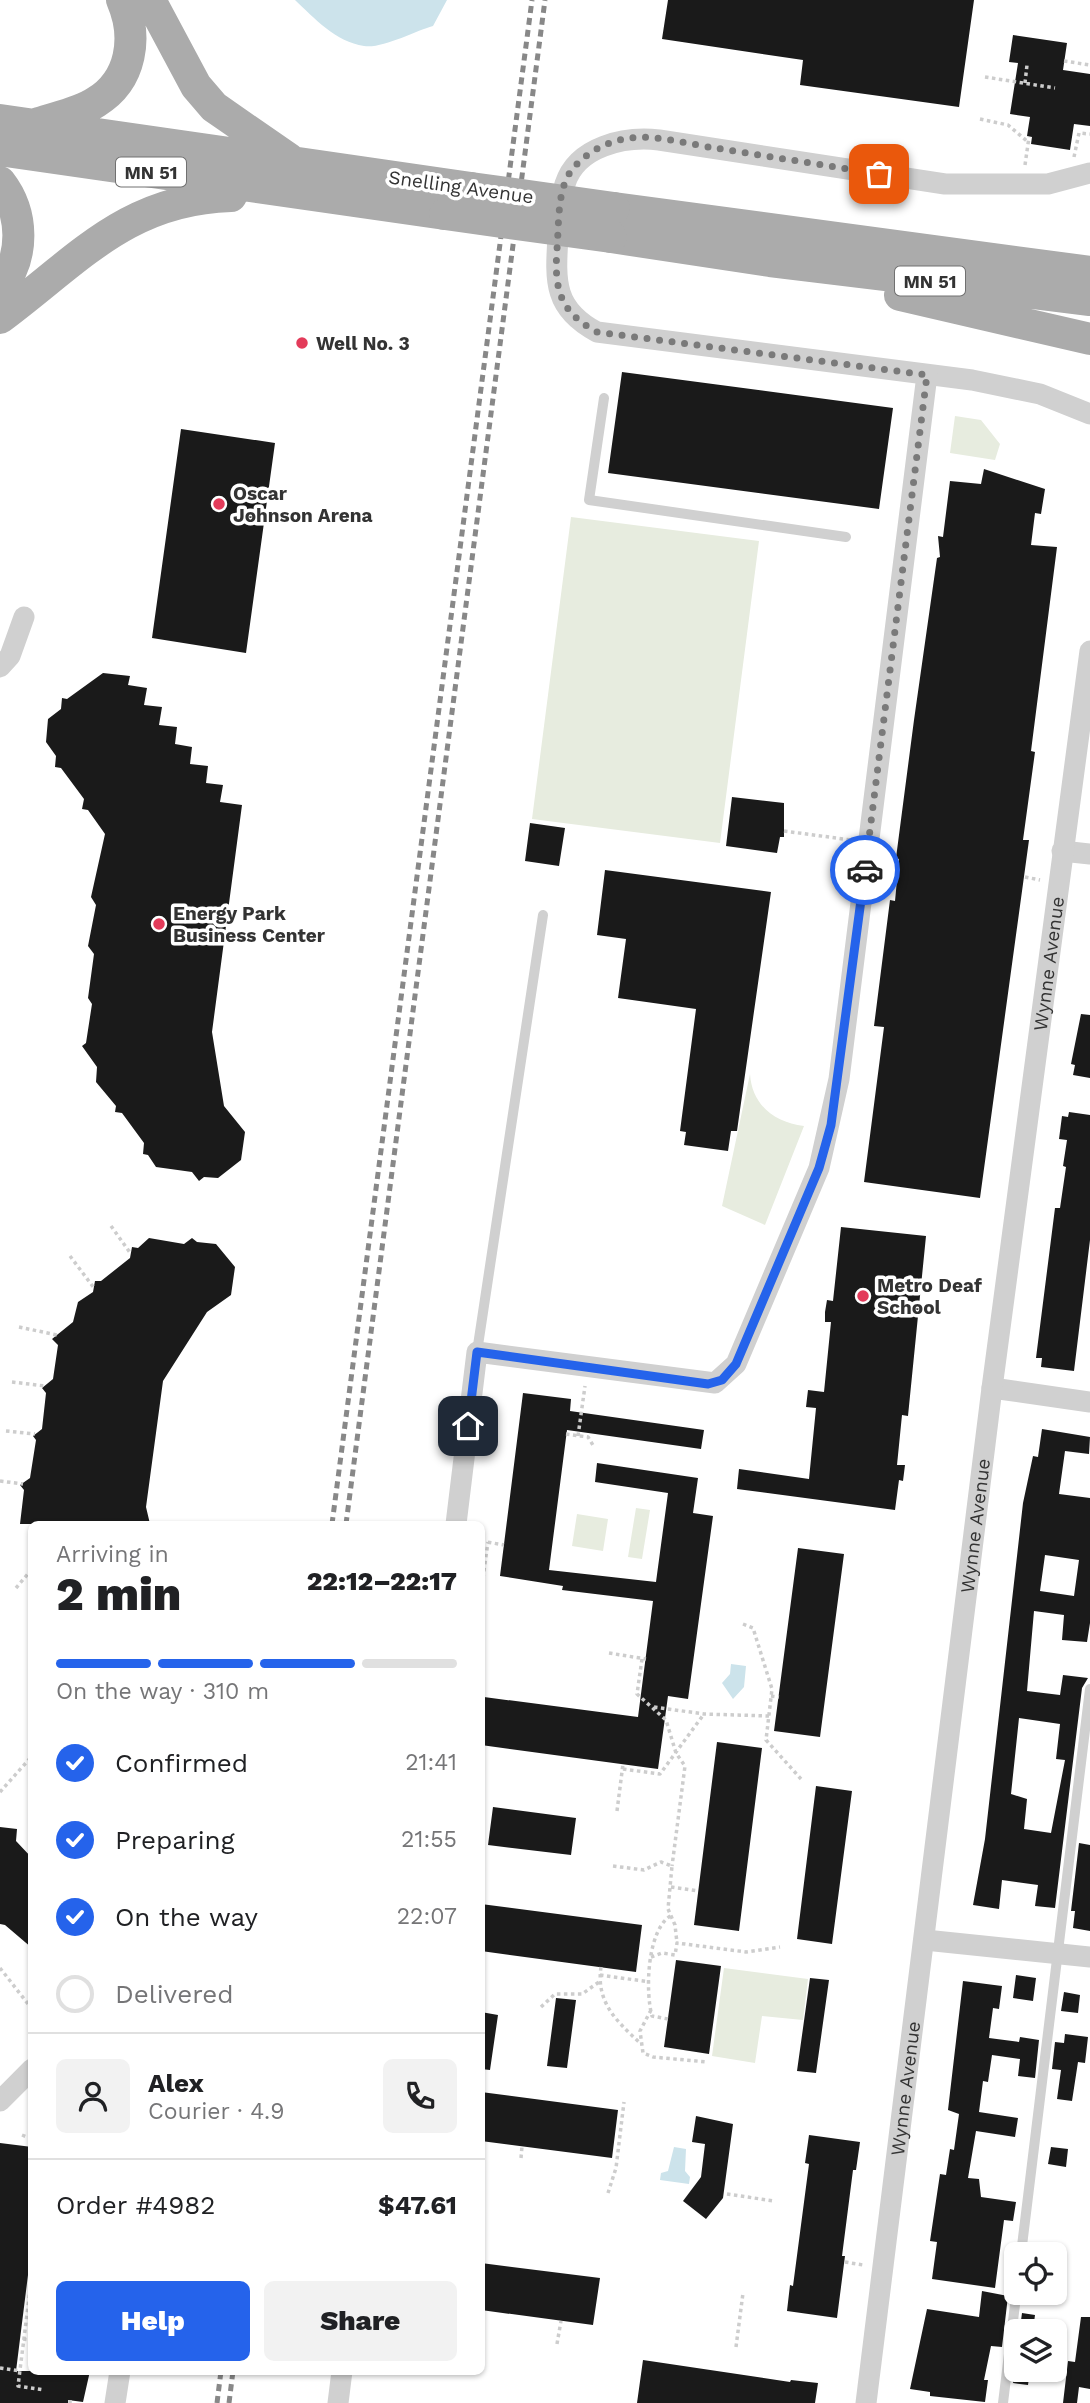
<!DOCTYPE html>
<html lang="en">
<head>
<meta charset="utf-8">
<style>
	:root { --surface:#fff; --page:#f2f2f2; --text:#202124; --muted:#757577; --line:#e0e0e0; --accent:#2563eb }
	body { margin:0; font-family:"Work Sans",sans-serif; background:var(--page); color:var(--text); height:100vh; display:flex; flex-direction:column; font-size:26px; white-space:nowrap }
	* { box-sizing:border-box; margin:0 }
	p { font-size:23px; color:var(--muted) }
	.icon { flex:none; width:38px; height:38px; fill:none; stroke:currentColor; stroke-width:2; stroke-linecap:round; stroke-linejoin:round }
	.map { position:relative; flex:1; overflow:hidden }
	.details { position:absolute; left:28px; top:1521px; width:457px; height:854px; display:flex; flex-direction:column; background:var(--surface); border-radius:10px; box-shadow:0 2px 5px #0004 }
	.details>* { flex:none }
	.controls { position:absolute; left:1004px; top:2242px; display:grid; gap:14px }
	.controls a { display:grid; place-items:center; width:63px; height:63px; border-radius:10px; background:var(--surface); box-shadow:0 2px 5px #0004; font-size:35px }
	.pin { position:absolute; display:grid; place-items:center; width:60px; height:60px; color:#fff; margin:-30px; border-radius:14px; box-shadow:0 4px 10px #0006 }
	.courier { position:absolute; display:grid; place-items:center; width:70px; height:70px; margin:-35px; border:5px solid #2563eb; border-radius:50%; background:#fff; color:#222; box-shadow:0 2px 9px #0007 }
	.head em { font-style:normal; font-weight:800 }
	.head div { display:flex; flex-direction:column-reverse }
	.head { display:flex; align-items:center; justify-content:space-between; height:119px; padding:0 28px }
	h1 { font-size:46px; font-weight:800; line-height:52px }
	.bar { display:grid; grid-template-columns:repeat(4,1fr); gap:10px 7px; align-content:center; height:84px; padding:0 28px }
	.bar i { height:9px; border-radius:5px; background:var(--line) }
	.bar .on { background:var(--accent) }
	.bar p { grid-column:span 4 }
	.line { display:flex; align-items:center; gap:18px; padding:0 28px; border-top:2px solid var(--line) }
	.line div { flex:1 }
	.round { display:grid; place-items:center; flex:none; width:74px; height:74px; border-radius:10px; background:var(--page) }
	ol { padding:0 28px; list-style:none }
	li { display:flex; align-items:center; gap:21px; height:77px }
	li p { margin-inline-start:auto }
	li .icon { padding:7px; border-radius:50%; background:var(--accent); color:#fff; stroke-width:4 }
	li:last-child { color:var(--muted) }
	li i { width:38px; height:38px; border:4px solid var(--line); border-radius:50% }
	.cta { display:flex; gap:14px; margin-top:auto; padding:14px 28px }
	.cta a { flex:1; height:80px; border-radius:10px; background:var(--accent); color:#fff; font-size:28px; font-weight:800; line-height:80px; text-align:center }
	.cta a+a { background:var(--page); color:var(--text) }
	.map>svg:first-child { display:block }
	.green { fill:#e7ecdf }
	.water { fill:#cce3eb }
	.building { fill:#1a1a1a; fill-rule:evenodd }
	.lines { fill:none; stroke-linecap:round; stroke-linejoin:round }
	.path { stroke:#cdcdcd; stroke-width:3.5; stroke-dasharray:3.5 3.5; stroke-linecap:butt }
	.lane { stroke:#d0d0d0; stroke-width:10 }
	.street { stroke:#d0d0d0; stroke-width:21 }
	.primary { stroke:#ababab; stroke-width:32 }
	.rail { stroke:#888; stroke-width:5; stroke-dasharray:7 5; stroke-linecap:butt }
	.primary-bridge { stroke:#ababab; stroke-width:32 }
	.done { stroke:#7a7a7a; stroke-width:7; stroke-dasharray:0 12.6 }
	.route { stroke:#2563eb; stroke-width:9 }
	.poi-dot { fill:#e33b5a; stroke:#fff; stroke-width:2.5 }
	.labels { text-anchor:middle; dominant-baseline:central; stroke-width:7; stroke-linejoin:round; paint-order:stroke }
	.shield { fill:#fff; stroke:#707070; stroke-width:2 }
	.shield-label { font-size:18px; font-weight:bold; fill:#333 }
	.street-label { font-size:19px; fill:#333; stroke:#fff }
	.poi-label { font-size:19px; font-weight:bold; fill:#333; stroke:#fff; text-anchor:start }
</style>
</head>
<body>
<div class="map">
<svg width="1090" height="2403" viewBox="0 0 1090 2403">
	<rect width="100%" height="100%" fill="#fff"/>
	<!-- green -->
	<path class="green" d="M955,416l26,4 19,24 -5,16 -45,-7z
		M571,517l188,24 -39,302 -188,-24z
		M750,1074c2,31 24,48 54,52l-39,99 -43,-19z
		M636,1508l14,2 -8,49 -14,-2z
		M577,1514l31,5 -5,32 -31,-5z
		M724,1968l84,11 -5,41 -41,-4 -7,47 -43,-7z"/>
	<!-- water -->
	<path class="water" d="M295,0h152l-14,26c-18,5 -51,23 -69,20 -28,-4 -50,-28 -69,-46z
		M731,1664l15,2 -2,21 -11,12 -11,-16 8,-9z
		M674,2147l12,2 -1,22 5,6 -1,7 -29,-4 1,-7 7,-2z"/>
	<!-- building -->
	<path class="building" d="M668,0h306l-15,107 -159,-22 3,-25 -141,-21z
		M1013,35l54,8 -4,27 27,4v52l-16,-2 -4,26 -39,-6 1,-7 -5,-1 3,-19 -20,-3 8,-51 -9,-1z
		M622,372l271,36 -14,101 -271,-36z
		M181,429l94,14 -29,210 -94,-15z
		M984,469l61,20 -4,25 -6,-1 -4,32 26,2 -26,204 4,1 -12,88h6l-49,358 -116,-16 20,-155 -10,-1 16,-126 5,1 4,-42 -3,-1 18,-138 23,-162 3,-1 -2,-21 5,1 7,-56 31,3z
		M103,673l27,3 -2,9 19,3 -3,17 18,2 -3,18 18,2 -2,17 17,3 -2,17 18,2 -2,17 17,2 -3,17 22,3 -30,227 12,74 21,26 -4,28 -23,18 -14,-1 -5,4 -7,-9 -36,-5 -8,-12 -5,-1 1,-11 -22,-30 -7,-1 1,-6 -20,-24 1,-15 -15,-21 4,-3 6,-39 -4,-6 6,-44 -6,-8 8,-41 -5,-8 14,-63 -17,-24 -6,-1 2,-10 -23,-31 -6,-1 1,-11 -10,-14 2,-23 13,-10 1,-11 5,1z
		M732,797l52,6v34h-4l-3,16 -51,-7z
		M530,823l35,5 -6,38 -34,-5z
		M605,870l166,22 -34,239h-6l-3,20 -44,-6 2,-13 -6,-1 16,-122 -78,-11 8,-59 -29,-4z
		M1081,1014l9,1v63l-17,-3 2,-10 -4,-1z
		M1069,1112l21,3v125l-16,131 -33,-4 1,-9h-6l19,-150h5l6,-41 -3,-1 4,-26 -8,-1 3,-23 6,1z
		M841,1227l85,9 -18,180 -6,-1 -5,50h8l-2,16 -4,-1 -4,30 -158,-21 2,-20 70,10 7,-71 -10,-1 2,-17 16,2 7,-70h-6v-10l2,-12 6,1z
		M149,1238l35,6 8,-6 5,4 19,2 19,23 -4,28 -24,17 -44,69 -17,126 4,17h-130l4,-34 -4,-5 10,-7 6,-38 -3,-4 9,-7 4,-36 -4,-5 11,-9 5,-34 -6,-6 21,-17 5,-20 15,-10 2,-11h6l29,-23 2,-11 6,1z
		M523,1393l48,6 -1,12 134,19 -3,19 -134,-19 -18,140 107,12 12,-89 -73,-11 2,-19 101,15 -5,35 20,3 -25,183 -20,-3 -10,73 -177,-24 3,-48 154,20 15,-116 -91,-11 1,-4 -63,-10z
		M1042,1429l48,8 -1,17 -24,-3 -6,43 31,4v125l-3,19 -25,-2 2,-25 -30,-4 -7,80 33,4 3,-20 25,3 -6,10 -27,220 -20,-2 3,-21 -36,-5 -3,29 -26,-4 12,-66 38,-336 10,-47 5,1zM1045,1555l34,5 -5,36 -34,-5zM1019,1718l41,6 -4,35 9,1 -14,73 -27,-4 3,-30 -16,-5z
		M798,1548l46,6 -24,183 -46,-6z
		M717,1742l45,6 -23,183 -45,-6z
		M816,1786l36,5 -20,153 -35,-5z
		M493,1807l83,11 -5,37 -83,-10z
		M0,1827l17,2 -1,12 16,17v90l-27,-23 -5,-1z
		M1079,1843l11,2v86l-17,-3 2,-17h-4z
		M481,1904l161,21 -6,47 -155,-21z
		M676,1960l45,6 -12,88 -45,-7z
		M1016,1975l20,3 -3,23 -20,-3z
		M810,1978l19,2 -13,93 -19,-2z
		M963,1981l39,5 -3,23 -6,-1 -4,30 30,4 1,-5 19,3 -4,38 -17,-2 2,-17 -28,-4 -4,27 -5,-1 -4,31 39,6 -3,19 -39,-6 -8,47 11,1 2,18 35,5 -3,19 -9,-1 -9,68 -63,-9 5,-37 -7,-1 10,-67 6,1 4,-26 4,1 5,-36 -11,-4z
		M1064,1992l16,3 -2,18 -17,-2z
		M556,1998l20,2 -9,68 -20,-2z
		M481,2012l17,3 -8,55 -9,-1z
		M1065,2034l23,3 -3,26 -7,-1 -6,39 -15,-2 4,-29 -9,-1 3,-27 9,1z
		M481,2092l137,18 -6,48 -131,-17z
		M696,2116l37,8 -10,74 -17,21 -23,-18 18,-24 4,-33 -13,-2z
		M809,2135l51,7 -4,28h-3l-11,86h3l-8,62 -50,-7 3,-26 3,1 16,-122 -4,-1z
		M0,2143l32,4v96l-16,128h74l-7,31 -15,-2v3h-68z
		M1051,2147l17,2 -2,18 -18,-3z
		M481,2263l119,15 -7,47 -112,-15z
		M982,2291l26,5 -6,51 -11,-1 -7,34h4l-3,22 -55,-6v-4l-20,-3 17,-80 52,8z
		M1022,2313l13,2 -2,15 -13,-2z
		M1081,2317h9v72l-11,-2 -2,16h-14l5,-42 7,1z
		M643,2360l147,22 1,-2 27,3 -3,20h-178z
		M1015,2370h15l-2,15 -15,-2z"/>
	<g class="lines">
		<!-- path -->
		<path class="path" d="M1064,61l26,4
			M985,77l70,11
			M1025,83l2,-18
			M980,119l28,6 20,17
			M1074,157l5,-24 11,1
			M1025,165l4,-28
			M784,831l67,9
			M1025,877l15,3
			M111,1226l20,28
			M70,1256l24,32
			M19,1327l38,8
			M12,1382l33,4
			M6,1431l29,3
			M566,1434l22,3 6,10
			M578,1436l7,-50
			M0,1481l23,3
			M481,1541l23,4
			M16,1588l16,-19
			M481,1592l7,-50
			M743,1624l10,4 19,61 -6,51 35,39
			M609,1653l37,6
			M642,1659l-5,35 29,26 10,33 9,13 -13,100
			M771,1696l8,1
			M654,1707l50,7 65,2
			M623,1769l37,5 44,-60
			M0,1792l32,-36
			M617,1811l6,-47
			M613,1866l31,4 17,-8 11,4 -4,43 7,16 2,18
			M671,1887l27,4
			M651,1957l11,-4 13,2 2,-12 69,9 34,-5
			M601,1967c-5,34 14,53 38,75
			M0,1968l32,41
			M600,1975l50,7
			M541,2007l14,-13h27l17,-12
			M651,2010l-11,21 3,22 10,4 54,5
			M668,2019l-16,-3c-7,-25 -5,-88 20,-101
			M22,2135l10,4
			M521,2158l1,-12
			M608,2193l8,-25 8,-66
			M727,2194l47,7
			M845,2262l18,3
			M32,2274l-14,112 26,4
			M23,2339l9,1
			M557,2344l4,-23
			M736,2347l7,-54
			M0,2368l20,3
			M70,2403v-3"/>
		<!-- lane -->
		<path class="lane" d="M604,398l-15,102 257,37
			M477,1352l66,-437
			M1021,2254l69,-565
			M1003,2403l14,-115"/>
		<!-- street -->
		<g class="street">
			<path d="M1090,173l-42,11h-103l-286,-44c-34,-4 -82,6 -94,44 -5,17 -6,36 -7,53 -3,45 -4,72 39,95l375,48 68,14 50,20"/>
			<path d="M0,667l10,-11 14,-39"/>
			<path d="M1062,851l28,3"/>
			<path d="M992,1388l98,14"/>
			<path d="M456,1524l21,-172 238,31 21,-19 83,-196 20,-89 88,-704"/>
			<path d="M925,1940l165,17"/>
			<path d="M0,2101l32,-32"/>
			<path d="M115,2403l5,-32"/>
			<path d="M338,2403l4,-32"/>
			<path id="s1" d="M866,2403l126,-1015 98,-737"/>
		</g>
		<!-- primary -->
		<path class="primary" d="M150,0l46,86 18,21 75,52
			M0,120l471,68
			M39,123c18,-6 40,-10 57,-21 36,-22 42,-65 26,-102
			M0,150l445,64
			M0,182c24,31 25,75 0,106
			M614,208l476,64
			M611,237l159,24 320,39
			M900,295l190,44
			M0,318c78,-58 127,-119 231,-122"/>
		<!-- rail -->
		<path class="rail" d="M332,1524l200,-1524
			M346,1524l199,-1524
			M217,2403l4,-32
			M229,2403l4,-32"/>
		<!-- primary-bridge -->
		<path class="primary-bridge" d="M471,188l143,20
			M445,214l166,23"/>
	</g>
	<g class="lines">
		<!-- done -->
		<path class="done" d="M865,870l62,-495 -330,-43c-37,-20 -43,-42 -40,-83 2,-24 0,-59 14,-78 12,-16 31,-27 49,-31 30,-8 66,4 95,8 55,9 110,17 164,26"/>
		<!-- route -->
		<path class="route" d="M468,1426l9,-74 231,32 14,-4 14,-16 83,-196 12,-43 34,-255"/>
	</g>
	<!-- markers -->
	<g class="poi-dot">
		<circle cx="302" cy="343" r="7"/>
		<circle cx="219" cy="504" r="7"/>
		<circle cx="159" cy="924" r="7"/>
		<circle cx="863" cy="1296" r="7"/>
	</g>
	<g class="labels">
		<!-- shield labels -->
		<g class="shield">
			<rect x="116" y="157.5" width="70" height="29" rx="5"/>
			<rect x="895" y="266.5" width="70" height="29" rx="5"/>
		</g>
		<g class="shield-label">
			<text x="151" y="172">MN 51</text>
			<text x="930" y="281">MN 51</text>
		</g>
		<!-- street labels -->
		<g class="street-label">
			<text transform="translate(461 187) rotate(8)">Snelling Avenue</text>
			<text stroke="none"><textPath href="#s1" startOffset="1451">Wynne Avenue</textPath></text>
			<text stroke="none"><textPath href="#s1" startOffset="884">Wynne Avenue</textPath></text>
			<text stroke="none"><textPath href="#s1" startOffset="317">Wynne Avenue</textPath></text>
		</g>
		<!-- poi labels -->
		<g class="poi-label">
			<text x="316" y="343">Well No. 3</text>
			<text x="233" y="493">Oscar<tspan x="233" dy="22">Johnson Arena</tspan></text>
			<text x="173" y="913">Energy Park<tspan x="173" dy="22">Business Center</tspan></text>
			<text x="877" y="1285">Metro Deaf<tspan x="877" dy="22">School</tspan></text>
		</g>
	</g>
</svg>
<div class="controls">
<a><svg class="icon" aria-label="locate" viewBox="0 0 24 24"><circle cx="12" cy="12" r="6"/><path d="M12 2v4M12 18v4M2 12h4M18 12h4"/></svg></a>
<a><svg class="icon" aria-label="layers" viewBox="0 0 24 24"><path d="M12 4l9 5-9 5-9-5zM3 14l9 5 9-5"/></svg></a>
</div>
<div class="pin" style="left:879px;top:174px;background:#ea580c"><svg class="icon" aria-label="bag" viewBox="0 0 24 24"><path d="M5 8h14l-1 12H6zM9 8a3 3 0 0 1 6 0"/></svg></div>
<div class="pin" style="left:468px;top:1426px;background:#1f2937"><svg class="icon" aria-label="home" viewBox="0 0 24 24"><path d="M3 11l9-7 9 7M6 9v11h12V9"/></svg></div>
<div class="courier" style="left:865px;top:870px"><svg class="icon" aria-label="car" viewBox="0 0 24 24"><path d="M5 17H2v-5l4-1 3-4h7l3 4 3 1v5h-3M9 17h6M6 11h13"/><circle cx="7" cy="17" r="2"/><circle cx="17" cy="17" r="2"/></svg></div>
<section class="details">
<div class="head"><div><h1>2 min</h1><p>Arriving in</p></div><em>22:12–22:17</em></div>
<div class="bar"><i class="on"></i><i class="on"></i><i class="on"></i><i></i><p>On the way · 310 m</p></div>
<ol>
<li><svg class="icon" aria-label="check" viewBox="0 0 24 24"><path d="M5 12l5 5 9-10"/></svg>Confirmed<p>21:41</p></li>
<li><svg class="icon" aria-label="check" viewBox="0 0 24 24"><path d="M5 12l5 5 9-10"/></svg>Preparing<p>21:55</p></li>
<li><svg class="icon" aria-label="check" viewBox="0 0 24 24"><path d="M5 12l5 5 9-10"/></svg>On the way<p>22:07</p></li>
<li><i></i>Delivered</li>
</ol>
<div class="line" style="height:126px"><a class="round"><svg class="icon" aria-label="person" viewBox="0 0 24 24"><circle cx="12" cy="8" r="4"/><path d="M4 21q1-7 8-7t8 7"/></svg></a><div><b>Alex</b><p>Courier · 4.9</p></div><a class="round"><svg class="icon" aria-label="phone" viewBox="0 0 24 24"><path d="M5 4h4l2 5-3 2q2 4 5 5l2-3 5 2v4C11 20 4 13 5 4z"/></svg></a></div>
<div class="line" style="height:91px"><div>Order #4982</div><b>$47.61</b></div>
<div class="cta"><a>Help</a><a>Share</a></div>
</section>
</div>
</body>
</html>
